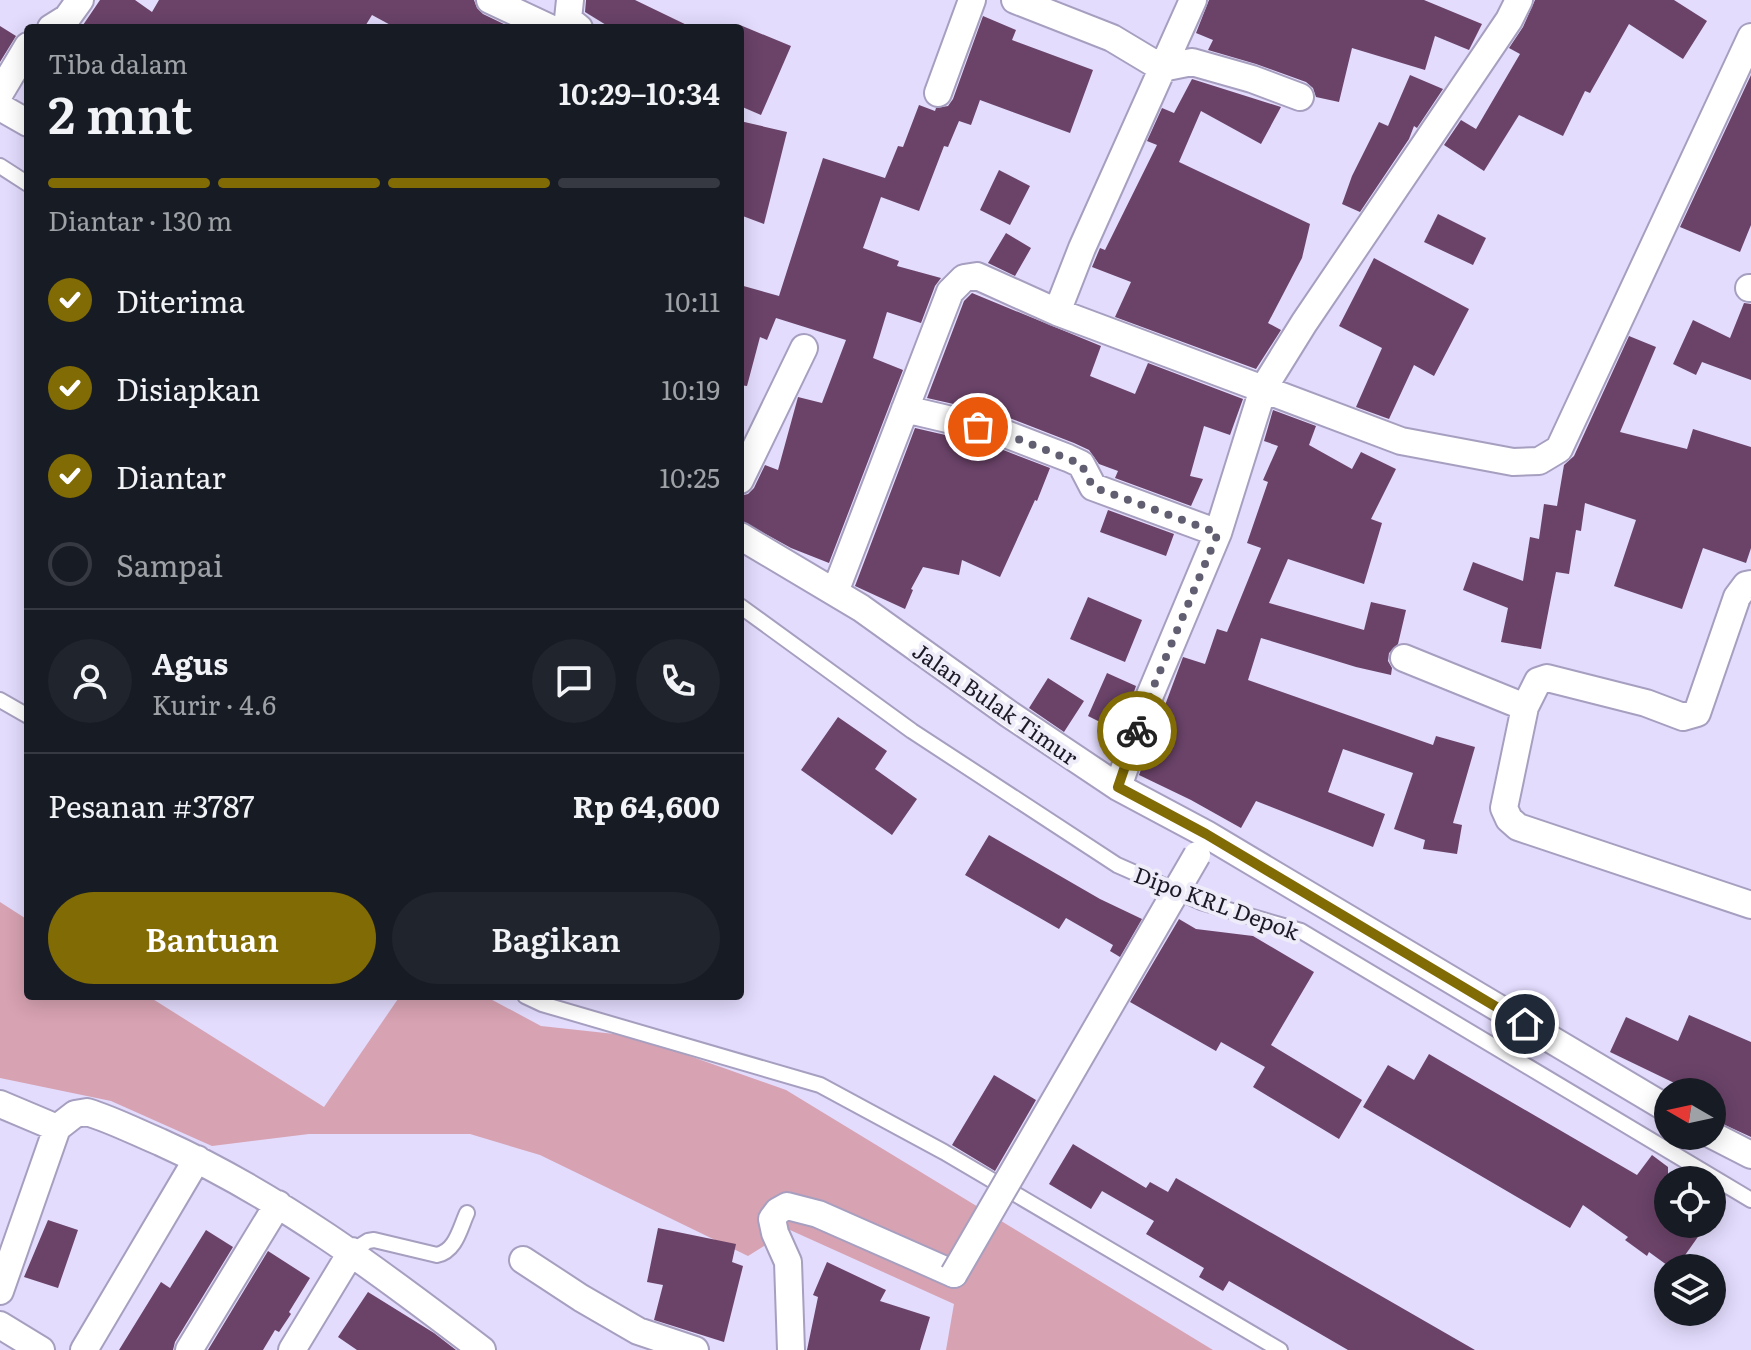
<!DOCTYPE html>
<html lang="id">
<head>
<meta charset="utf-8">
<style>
	:root { --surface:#171b24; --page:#20242c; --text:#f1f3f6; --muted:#9ea1a6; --line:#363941; --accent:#806b05 }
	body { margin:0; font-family:Literata,serif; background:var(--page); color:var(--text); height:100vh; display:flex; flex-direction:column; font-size:30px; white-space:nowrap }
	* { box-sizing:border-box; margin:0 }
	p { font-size:26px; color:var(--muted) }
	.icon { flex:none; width:44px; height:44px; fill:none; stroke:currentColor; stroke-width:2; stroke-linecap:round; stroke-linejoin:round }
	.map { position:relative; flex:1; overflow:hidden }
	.side { position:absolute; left:24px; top:24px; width:720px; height:976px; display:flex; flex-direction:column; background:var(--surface); border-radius:8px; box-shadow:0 4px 20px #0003 }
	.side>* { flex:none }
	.needle { width:52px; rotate:279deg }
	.fabs { position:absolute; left:1654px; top:1078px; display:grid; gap:16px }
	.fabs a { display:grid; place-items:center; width:72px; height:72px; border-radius:50%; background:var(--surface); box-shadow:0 4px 20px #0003; font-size:40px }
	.pin { position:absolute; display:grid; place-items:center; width:68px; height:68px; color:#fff; margin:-34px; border:4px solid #fff; border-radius:50%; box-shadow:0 2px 8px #0007 }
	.courier { position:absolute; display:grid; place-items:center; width:80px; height:80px; margin:-40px; border:6px solid #806b05; border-radius:50%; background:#fff; color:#222; box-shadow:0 2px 10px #0007 }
	.overview em { font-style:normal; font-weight:600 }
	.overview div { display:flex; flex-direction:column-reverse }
	.overview { display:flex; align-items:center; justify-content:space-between; height:136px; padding:0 24px }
	h1 { font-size:52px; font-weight:600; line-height:60px }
	.bar { display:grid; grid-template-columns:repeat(4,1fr); gap:12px 8px; align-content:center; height:96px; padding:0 24px }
	.bar i { height:10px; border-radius:6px; background:var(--line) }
	.bar .selected { background:var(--accent) }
	.bar p { grid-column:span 4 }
	.line { display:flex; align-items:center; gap:20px; padding:0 24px; border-top:2px solid var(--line) }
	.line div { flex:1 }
	.round { display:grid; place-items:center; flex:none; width:84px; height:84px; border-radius:42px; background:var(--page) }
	ol { padding:0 24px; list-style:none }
	li { display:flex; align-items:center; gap:24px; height:88px }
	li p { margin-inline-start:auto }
	li .icon { padding:8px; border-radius:50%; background:var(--accent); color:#fff; stroke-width:4 }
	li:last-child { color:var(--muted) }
	li i { width:44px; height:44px; border:4px solid var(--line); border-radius:50% }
	.button { display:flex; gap:16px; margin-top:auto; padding:16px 24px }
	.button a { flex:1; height:92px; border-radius:48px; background:var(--accent); color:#fff; font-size:32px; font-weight:600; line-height:92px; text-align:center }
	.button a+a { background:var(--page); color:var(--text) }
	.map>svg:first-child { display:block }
	.green { fill:#d7a2b2 }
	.building { fill:#6b4369 }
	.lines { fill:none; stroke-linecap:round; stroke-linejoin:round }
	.lane-casing { stroke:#a79fbf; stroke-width:18 }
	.street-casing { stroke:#a79fbf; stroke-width:30 }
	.lane { stroke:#fff; stroke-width:14 }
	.street { stroke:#fff; stroke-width:26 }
	.street-bridge-casing { stroke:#a79fbf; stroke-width:30; stroke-linecap:butt }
	.street-bridge { stroke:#fff; stroke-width:26 }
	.done { stroke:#625e71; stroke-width:8; stroke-dasharray:0 14.4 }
	.route { stroke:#806b05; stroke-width:10 }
	.labels { text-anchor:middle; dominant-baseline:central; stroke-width:8; stroke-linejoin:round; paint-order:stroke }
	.street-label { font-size:22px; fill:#1d1a26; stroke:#efecfa }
</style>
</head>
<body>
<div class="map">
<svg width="1751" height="1350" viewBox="0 0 1751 1350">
	<rect width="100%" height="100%" fill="#e3dcfd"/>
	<!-- green -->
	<path class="green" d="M0,902l28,18v76h120l176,111 76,-111h85l56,30 92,10 153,54 427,260h-267l8,-46 -164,-74 -42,26 -208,-101 -70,-21h-161l-97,12 -101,-45 -111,-23z"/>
	<!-- building -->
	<path class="building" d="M100,0h35l17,12 7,-12h315l3,8 6,6 27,13 -114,1 -24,-13 -8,13h-283z
		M586,0h49l58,28h-82l-26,-16z
		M1209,0h215l58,24 -13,26 -34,-14 -10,34 -73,-22 -13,54 -23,-5 -3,-9 -7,-6 -50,-18 -48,-14 5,-10 -17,-7z
		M1535,0h139l33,21 -24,38 -54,-35 -39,69 -5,-2 -22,45 -44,-21 -35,56 -40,-26 17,-25 15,9 44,-75 -11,-6 14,-21z
		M983,16l33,14 -4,10 81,30 -23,63 -90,-33 -9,25 -12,-4 -11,26 -4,-1 -25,65 -38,-14 -18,51 36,13 -2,5 44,12 -6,8 -14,37 -34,-11 -14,46 30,12 -74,193 -38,-15 -51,-28v-24l8,-2 6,-6 11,-23 13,5 20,-73 24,6 24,-63 -70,-22 -9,22 -7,-3 -13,49 -7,-1v-100l39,11 44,-138 62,20 13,-32 5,1 16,-42 16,6 1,-3 12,-2 5,-7z
		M740,25l51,21 -30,69 -21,-9z
		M0,26l16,10 -16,26z
		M1410,75l33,14 -26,39 -3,-2 -5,13 -49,73 -18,-8 10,-28 27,-54 9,4z
		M1751,75v150l-11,27 -60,-25z
		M1192,79l89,28 -20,37 -60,-33 -22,51 131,62 -8,34 -34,65 13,7 -25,39 -141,-52 16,-35 -39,-15 8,-19 5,2 52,-105 -10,-4 15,-33 12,5z
		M740,121l47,11 -23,92 -24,-9z
		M999,170l31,16 -20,39 -30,-15z
		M1438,214l48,24 -13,27 -49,-23z
		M1006,233l25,15 -16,28 -27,-13z
		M1374,258l95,51 -35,67 -20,-11 -25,54 -33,-12 26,-59 -43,-22z
		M972,293l129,53 -11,30 45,18 13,-31 95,36 -13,36 -26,-9 -14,50 13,3 -12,27 -76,-28 3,-7 -19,-7 -10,-14 -15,-7 -72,-28 -75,-17 37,-97z
		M1744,303l7,1v76l-49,-18 -6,13 -23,-11 20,-44 37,18z
		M1629,336l27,11 -36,85 67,17 6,-20 58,18v101l-5,15 -43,-15 -21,61 -68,-23 22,-66 -51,-17 -4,28 -5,-1 -7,44 -13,-2 -15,77 -40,-7 7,-34 -45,-18 10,-28 50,19 7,-44 9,2 5,-35 13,2 7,-41 10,-9z
		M1273,410l43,16 -7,19 43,24 9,-17 35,17 -25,50 11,4 -18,61 -76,-25 -19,44 95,27 7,-28 35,8 -8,34 -9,9 -1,8 4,7 -1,7 -35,-8 -95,-29 -13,42 185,65 3,-9 39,11 -22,76 9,2 -5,29 -34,-5 2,-9 -31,-11 19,-56 -70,-24 -15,43 57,22 -12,33 -117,-46 -15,27 -50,-28 -52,-25 44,-118 22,7 12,-35 10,3 34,-84 -14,-5 21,-61 -5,-2 15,-34 -14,-5z
		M915,428l78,18 57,22 -13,33 -2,-1 -35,77 -38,-17 -3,15 -36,-8 -12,22 2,1 -8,19 -50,-23z
		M1108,510l66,24 -8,22 -66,-24z
		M1088,597l54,23 -17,42 -55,-23z
		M1107,673l29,13 -16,46 -32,-16z
		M1048,678l36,23 -20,31 -35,-24z
		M838,717l49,34 -12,18 42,30 -25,36 -91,-65z
		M989,835l111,64 42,20 -22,38 -10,-6 3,-6 -47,-27 -7,11 -94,-54z
		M1179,919l17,10 57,7 61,36 -43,73 91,55 -23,39 -86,-52 12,-20 -44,-25 -5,9 -86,-49z
		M1689,1015l62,27v95l-39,-18v-27h-19l-83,-40 16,-35 52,24z
		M1429,1054l208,121 15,-20 16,12v57h39l-31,44h-5l-22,-16 -2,4 -22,-16 3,-3 -45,-32 -13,23 -207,-121 25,-42 26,15z
		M994,1075l42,25 -41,71 -43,-26z
		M1073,1144l73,44 4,-6 18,10 8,-14 299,172h-127l-119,-69 -6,10 -24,-14 5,-9 -58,-34 8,-13 -52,-30 -11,18 -42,-25z
		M48,1220l30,10 -20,58 -34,-11z
		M658,1228l78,16 -4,18 11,4 -19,76 -70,-22 9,-35 -16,-3z
		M206,1230l27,17 -58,95 -2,8h-54l42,-68 9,6z
		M268,1251l42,27 -21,34 2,2 -12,18 -4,-2 -12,20h-55z
		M827,1262l59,28 -6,11 50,16 -10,33h-113l11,-53 -5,-2z
		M368,1292l66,41 22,17h-99l-19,-13z"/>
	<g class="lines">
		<!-- lane casing -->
		<g class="lane-casing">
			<path id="lane" d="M0,166l28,18
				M740,606l172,125 205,134 84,37 100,29 450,269
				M0,700l28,16
				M525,996l17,8 278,81 124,67 336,198
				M352,1251l16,-10 6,-1 63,15c19,-4 23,-27 30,-42"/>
		</g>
		<!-- street casing -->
		<g class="street-casing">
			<path id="street" d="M490,0l60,28
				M570,0l-2,19 11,9
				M1015,0l97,38 50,30 30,-6 60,17 48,18
				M1519,0l-10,20 -205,303 -41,66 138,52 112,21 26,-1 20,-12 192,-412
				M51,28l16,-10 13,-18
				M0,93l28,-47
				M938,93l34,-93
				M0,107l28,16
				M1749,288h2
				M1057,312l25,-64 111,-248
				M905,409l93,22 70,27 13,6 12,23 125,46
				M740,480l64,-132
				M740,536l121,72 148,106 109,73 88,47 462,275
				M835,592l115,-300 14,-14 13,-2 80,36 206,77 -45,144 -68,162 -32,92
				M1404,658l121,49 -21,101 5,11 9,8 233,78
				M1525,707l13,-26 9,-3 99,25 37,14 14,-4 40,-116 9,-12 5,-1
				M0,1104l57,24
				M1712,1135l39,20
				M523,1260l58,38 57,33 57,19
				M0,1291l57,-163 18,-14 12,-2c26,8 49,20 73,30 118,53 220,130 322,208
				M0,1325l41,25
				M84,1350l113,-191
				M189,1350l89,-146
				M292,1350l60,-99
				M791,1350l-3,-88 -13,-29 -3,-14 6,-8 9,-5 31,8 136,60"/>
		</g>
		<!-- lane -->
		<use href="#lane" class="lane"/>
		<!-- street -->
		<use href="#street" class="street"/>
		<!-- street-bridge casing -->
		<g class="street-bridge-casing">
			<path id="street-bridge" d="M954,1274l243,-419"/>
		</g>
		<!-- street-bridge -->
		<use href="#street-bridge" class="street-bridge"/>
	</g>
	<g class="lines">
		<!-- done -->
		<path class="done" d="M978,427l20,4 83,33 12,23 125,46 -68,162 -13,36"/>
		<!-- route -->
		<path class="route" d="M1137,731l-19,56 88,47 319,190"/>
	</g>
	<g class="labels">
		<!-- street labels -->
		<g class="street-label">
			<text transform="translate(996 703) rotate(35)">Jalan Bulak Timur</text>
			<text transform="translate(1217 902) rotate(20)">Dipo KRL Depok</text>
		</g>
	</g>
</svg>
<div class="fabs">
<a><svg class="needle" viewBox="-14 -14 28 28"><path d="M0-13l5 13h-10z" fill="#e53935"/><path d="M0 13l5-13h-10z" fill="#9ea1a6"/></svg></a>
<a><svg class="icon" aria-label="locate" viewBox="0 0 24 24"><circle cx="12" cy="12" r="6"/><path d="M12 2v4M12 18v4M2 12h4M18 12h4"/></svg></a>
<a><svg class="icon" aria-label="layers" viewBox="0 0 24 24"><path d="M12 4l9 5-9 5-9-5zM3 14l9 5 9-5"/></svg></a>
</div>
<div class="pin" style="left:978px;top:427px;background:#ea580c"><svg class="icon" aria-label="bag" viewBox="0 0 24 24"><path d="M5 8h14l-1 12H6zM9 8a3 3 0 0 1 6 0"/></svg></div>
<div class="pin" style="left:1525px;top:1024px;background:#1f2937"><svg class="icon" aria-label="home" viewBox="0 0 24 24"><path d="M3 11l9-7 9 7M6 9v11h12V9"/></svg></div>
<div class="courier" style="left:1137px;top:731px"><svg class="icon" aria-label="bike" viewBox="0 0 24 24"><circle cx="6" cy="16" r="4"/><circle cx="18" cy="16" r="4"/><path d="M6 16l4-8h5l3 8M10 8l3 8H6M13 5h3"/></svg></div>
<section class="side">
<div class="overview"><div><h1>2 mnt</h1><p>Tiba dalam</p></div><em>10:29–10:34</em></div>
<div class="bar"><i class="selected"></i><i class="selected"></i><i class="selected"></i><i></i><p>Diantar · 130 m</p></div>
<ol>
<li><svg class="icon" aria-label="check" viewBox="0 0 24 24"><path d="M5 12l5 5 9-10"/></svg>Diterima<p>10:11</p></li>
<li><svg class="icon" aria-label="check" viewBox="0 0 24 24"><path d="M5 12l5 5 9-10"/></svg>Disiapkan<p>10:19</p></li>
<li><svg class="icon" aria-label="check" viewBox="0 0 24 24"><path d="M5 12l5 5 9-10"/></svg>Diantar<p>10:25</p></li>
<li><i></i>Sampai</li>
</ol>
<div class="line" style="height:144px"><a class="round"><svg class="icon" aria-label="person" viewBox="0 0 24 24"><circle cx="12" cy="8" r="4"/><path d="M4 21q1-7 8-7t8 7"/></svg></a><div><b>Agus</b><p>Kurir · 4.6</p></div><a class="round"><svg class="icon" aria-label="chat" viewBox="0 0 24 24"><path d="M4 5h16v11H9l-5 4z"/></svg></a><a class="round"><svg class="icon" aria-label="phone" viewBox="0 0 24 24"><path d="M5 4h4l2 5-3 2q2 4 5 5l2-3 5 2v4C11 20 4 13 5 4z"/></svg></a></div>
<div class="line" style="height:104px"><div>Pesanan #3787</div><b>Rp 64,600</b></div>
<div class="button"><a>Bantuan</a><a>Bagikan</a></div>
</section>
</div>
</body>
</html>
